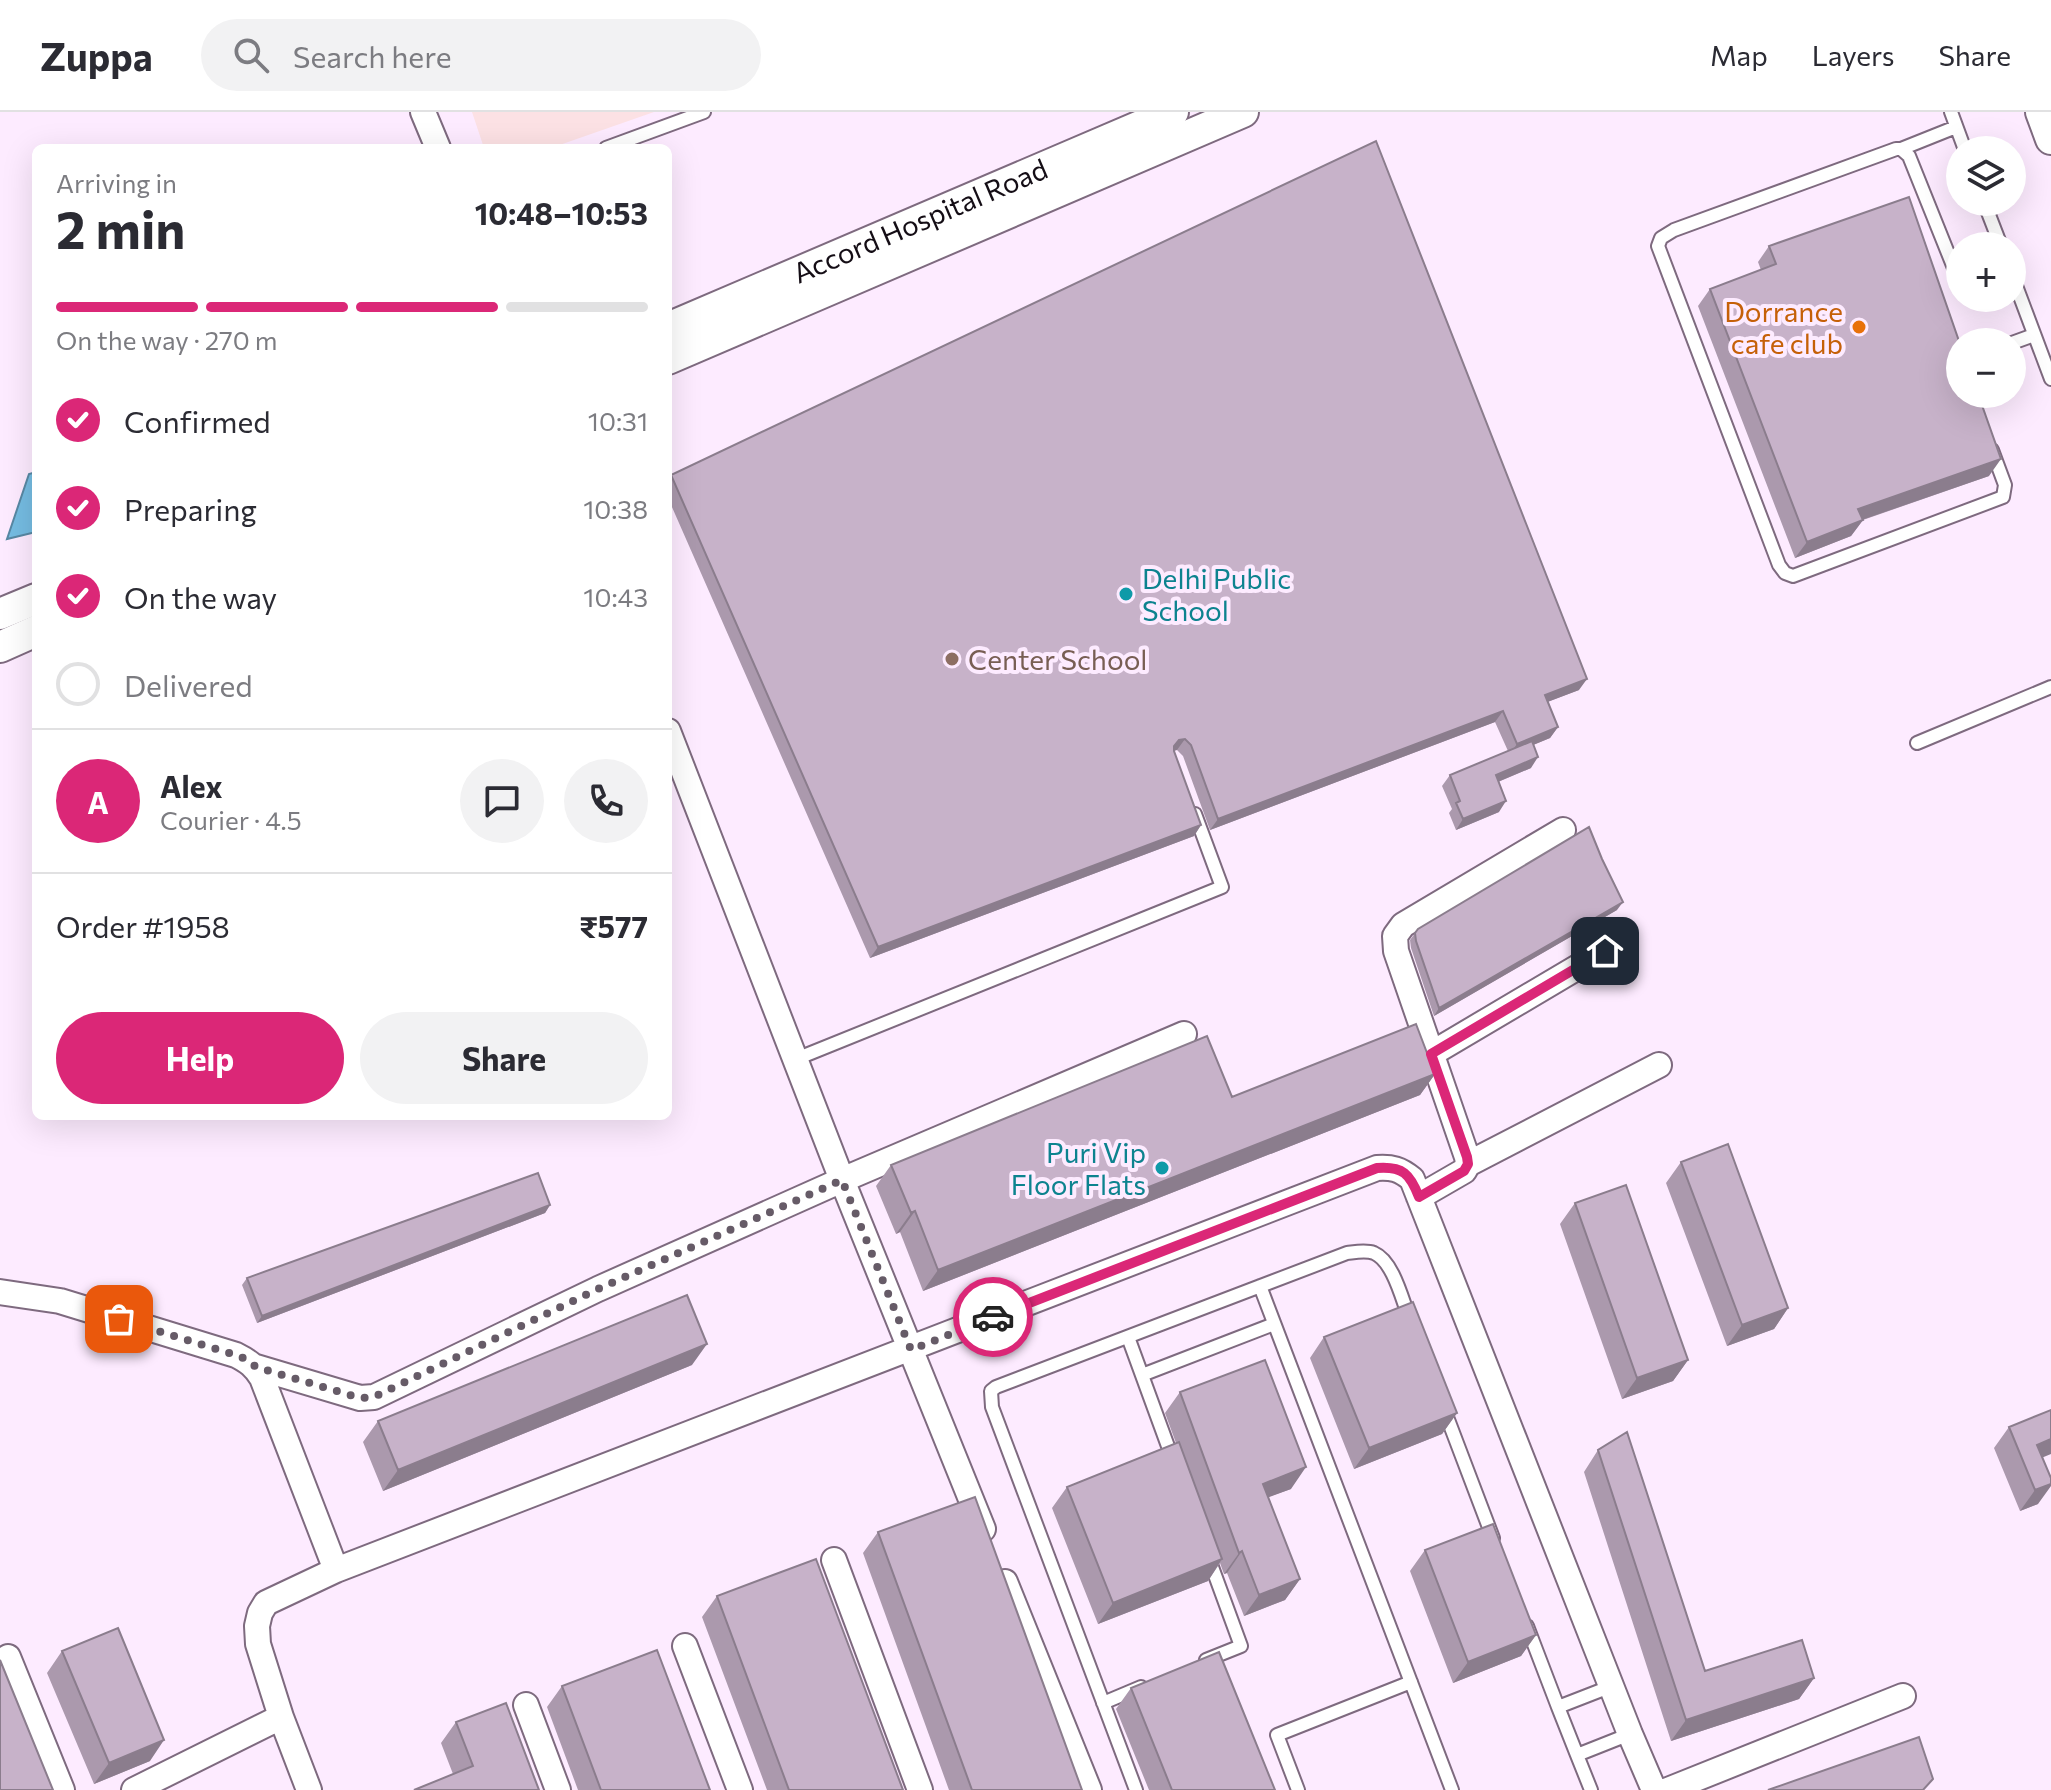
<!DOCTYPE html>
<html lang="en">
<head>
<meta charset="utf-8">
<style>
	:root { --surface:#fff; --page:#f2f2f3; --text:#2b2b33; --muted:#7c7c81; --line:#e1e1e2; --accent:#db2777 }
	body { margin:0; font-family:Commissioner,sans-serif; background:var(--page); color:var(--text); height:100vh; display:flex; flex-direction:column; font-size:30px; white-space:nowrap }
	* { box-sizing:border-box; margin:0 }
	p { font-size:26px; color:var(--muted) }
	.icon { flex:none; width:44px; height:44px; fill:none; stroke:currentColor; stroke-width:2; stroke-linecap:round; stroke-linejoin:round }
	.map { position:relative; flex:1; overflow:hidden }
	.side { position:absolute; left:32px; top:32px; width:640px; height:976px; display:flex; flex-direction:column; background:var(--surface); border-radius:12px; box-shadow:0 8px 32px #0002 }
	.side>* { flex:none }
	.fabs { position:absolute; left:1946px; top:24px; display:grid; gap:16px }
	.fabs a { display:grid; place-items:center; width:80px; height:80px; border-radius:50%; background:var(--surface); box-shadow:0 8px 32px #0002; font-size:40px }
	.pin { position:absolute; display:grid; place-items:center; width:68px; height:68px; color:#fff; margin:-34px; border-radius:16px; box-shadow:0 4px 12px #0006 }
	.courier { position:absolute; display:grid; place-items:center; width:80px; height:80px; margin:-40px; border:6px solid #db2777; border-radius:50%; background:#fff; color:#222; box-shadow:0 2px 10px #0007 }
	.headline em { font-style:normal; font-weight:700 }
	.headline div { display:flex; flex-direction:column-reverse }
	.headline { display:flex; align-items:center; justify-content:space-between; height:136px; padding:0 24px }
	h1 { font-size:52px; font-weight:700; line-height:60px }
	.bar { display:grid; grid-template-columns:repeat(4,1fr); gap:12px 8px; align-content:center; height:96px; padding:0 24px }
	.bar i { height:10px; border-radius:6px; background:var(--line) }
	.bar .on { background:var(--accent) }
	.bar p { grid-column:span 4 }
	.line { display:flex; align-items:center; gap:20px; padding:0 24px; border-top:2px solid var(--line) }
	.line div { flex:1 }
	.round { display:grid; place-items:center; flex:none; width:84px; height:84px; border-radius:42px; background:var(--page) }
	ol { padding:0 24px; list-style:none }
	li { display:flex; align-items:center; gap:24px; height:88px }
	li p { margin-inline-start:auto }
	li .icon { padding:8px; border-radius:50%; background:var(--accent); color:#fff; stroke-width:4 }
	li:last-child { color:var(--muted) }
	li i { width:44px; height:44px; border:4px solid var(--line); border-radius:50% }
	.button { display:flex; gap:16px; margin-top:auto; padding:16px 24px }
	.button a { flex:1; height:92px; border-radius:48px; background:var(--accent); color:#fff; font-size:32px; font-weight:700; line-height:92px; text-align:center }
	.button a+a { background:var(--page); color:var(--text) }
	header { display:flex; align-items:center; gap:48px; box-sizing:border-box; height:112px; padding:0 40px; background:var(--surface); border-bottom:2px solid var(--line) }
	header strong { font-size:38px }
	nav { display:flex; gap:44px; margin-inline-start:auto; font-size:28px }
	.search { width:560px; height:72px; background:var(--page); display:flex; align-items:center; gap:20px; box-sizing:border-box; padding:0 28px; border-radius:44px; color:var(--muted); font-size:30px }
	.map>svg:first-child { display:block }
	.education { fill:#fce1e4 }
	.water { fill:#75bce2; stroke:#5888a4; stroke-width:2 }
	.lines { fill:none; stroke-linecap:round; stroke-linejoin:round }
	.service-casing { stroke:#7e6a7f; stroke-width:16 }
	.minor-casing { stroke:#7e6a7f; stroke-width:28 }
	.tertiary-casing { stroke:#7e6a7f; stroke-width:34 }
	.service { stroke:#fff; stroke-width:12 }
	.minor { stroke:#fff; stroke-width:24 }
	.tertiary { stroke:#fff; stroke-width:30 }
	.wall { fill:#ab99ad }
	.shaded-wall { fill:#8b7d8d }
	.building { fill:#c7b2c9; stroke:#8b7d8d; stroke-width:2 }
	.done { stroke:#665b67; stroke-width:8; stroke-dasharray:0 14.4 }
	.route { stroke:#db2777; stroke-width:10 }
	.food-dot { fill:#e8710a; stroke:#fdebff; stroke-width:3 }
	.culture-dot { fill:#0f9aa8; stroke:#fdebff; stroke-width:3 }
	.education-dot { fill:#8d6e63; stroke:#fdebff; stroke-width:3 }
	.labels { text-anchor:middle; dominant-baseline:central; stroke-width:8; stroke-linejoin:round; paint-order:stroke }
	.street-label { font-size:28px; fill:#140d15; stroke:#fdebff }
	.food-label { font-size:28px; fill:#c56008; stroke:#fdebff; text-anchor:end }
	.culture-label { font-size:28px; fill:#0d838f; stroke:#fdebff; text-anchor:start }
	.education-label { font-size:28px; fill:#785e54; stroke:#fdebff; text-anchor:start }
</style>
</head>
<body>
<header>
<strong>Zuppa</strong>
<div class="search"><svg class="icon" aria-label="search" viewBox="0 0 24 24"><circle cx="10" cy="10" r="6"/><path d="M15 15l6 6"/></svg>Search here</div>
<nav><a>Map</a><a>Layers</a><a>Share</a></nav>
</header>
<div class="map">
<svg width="2051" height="1678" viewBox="0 0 2051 1678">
	<rect width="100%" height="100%" fill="#fdebff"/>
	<!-- education -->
	<path class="education" d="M472,0h182l-103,36h-67z"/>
	<!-- water -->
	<path class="water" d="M36,360v60l-29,7 22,-65z"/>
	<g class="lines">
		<!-- service casing -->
		<g class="service-casing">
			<path id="service" d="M1951,0l14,38
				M1956,15l-55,22h-5l-222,81 -13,8 -3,8 121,319 6,8 8,3 210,-79 2,-12 -13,-35
				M606,36l98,-36
				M1901,37l8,7 51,127
				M1984,90l17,44
				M2012,163l39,104
				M2012,231l22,-8
				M1917,631l134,-56
				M796,947l426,-172 -27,-73
				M1260,1174l192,504
				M1128,1225l45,123
				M1142,1263l132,-51
				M1444,1297l49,129
				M1527,1514l31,81 54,-21
				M1206,1548l35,-14 -33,-90
				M1103,1591l38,-16
				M1558,1595l19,48
				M1136,1678l-144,-383 -1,-16 5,-4 351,-134c9,-1 19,-3 27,0 19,8 28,46 35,64
				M1298,1678l-21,-55 134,-53
				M1591,1678l-14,-35 53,-21"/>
		</g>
		<!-- minor casing -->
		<g class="minor-casing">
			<path id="minor" d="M423,0l15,36
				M668,619l174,449 141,349
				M1431,942l174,-103
				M1468,1052l191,-99
				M1419,1085l45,-26 4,-7 -1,-7 -71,-206 -1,-15 8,-11 160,-95
				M0,1180l60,9 176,54c12,6 19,11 26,23l74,192
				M256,1255l104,31 14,-1 224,-108 244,-109 342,-146
				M834,1448l86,230
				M1005,1470l84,208
				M685,1534l55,144
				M8,1545l54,133
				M526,1593l32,85
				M134,1678l147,-73
				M309,1678l-28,-73 -23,-73 -1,-18 3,-13 6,-10 70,-33 1041,-402c15,-1 23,1 35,11l218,555 24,56
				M1668,1678l235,-94"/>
		</g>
		<!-- tertiary casing -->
		<g class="tertiary-casing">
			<g id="tertiary">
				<path d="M2041,0l10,27"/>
				<path id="s1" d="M668,216l505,-216"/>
				<path d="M668,247l575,-247"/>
				<path d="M0,502l36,-15"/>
				<path d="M0,535l36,-16"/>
			</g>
		</g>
		<!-- service -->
		<use href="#service" class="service"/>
		<!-- minor -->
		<use href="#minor" class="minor"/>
		<!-- tertiary -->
		<use href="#tertiary" class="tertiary"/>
	</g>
	<!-- wall -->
	<path class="wall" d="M1769,134l220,230 -126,44 -12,16 -56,22 -97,-252 12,-17 51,-19 -3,-8z
		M671,363l908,215 -32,12 11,25 -8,11 -17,7 -2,23 -33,14 1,30 -43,18 -7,-17 3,-4 -10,-23 8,-11 58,-24 -13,-29 -285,108 -27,-74 -6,-6 -3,1 27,74 -7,11 -324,122 -202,-460v-19z
		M1617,798l-183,106 -23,-68 -1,-8 8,-11z
		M1435,962l-15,21 -497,196 -23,-59 -4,2 -20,-48 15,-21 341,-68z
		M1681,1050l107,146 -14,21 -47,17 -61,-163z
		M1575,1091l113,157 -15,21 -51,18 -62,-175z
		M550,1093l-5,8 -288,110 -15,-38 5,-7z
		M1324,1225l133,76 -15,21 -88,35 -44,-111z
		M692,1253l-309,126 -20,-49 15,-21z
		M1180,1280l111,97 -23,8 32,82 -15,21 -41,16 -17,-43 -3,1 -4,-11 -12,18 -110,43 -46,-116 15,-21 109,-44 -11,-30z
		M2009,1315l34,30 -5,47 -18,7 -26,-63z
		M1598,1338l107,221 109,7 -15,21 -128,42 -87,-269z
		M878,1420l204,258h-133l-86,-237z
		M1425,1438l111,85 -15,21 -68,27 -43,-112z
		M717,1484l186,194h-136l-65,-173z
		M62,1539l88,110 -56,23 -47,-111z
		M562,1574l148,104h-132l-31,-83z
		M1131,1576l144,102h-126l-33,-81z
		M456,1610l83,68 -86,-16 -12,-31z"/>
	<!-- shaded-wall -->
	<path class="shaded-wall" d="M2001,347l-12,17 -142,49 11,-16z
		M1863,408l-12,16 -56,22 12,-16z
		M1587,567l-8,11 -42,16 8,-11z
		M1503,599l-8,11 -285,108 8,-11z
		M1558,615l-8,11 -41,17 8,-11z
		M1185,627l-8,11 -6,1 -5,6 13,-17z
		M1538,645l-7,11 -43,18 8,-11z
		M1506,689l-7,11 -43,18 7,-11z
		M1201,713l-7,11 -324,122 8,-11z
		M1623,790l-6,8 -183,106 5,-8z
		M1435,962l-15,21 -497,196 15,-21z
		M550,1093l-5,8 -288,110 5,-7z
		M915,1099l-15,21 -4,2 15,-21z
		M1788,1196l-14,21 -47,17 15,-21z
		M707,1232l-15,21 -309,126 15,-21z
		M1688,1248l-15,21 -51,18 15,-21z
		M1457,1301l-15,21 -88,35 15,-21z
		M2051,1327v15l-27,11 13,-20z
		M1306,1355l-15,22 -43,16 15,-21z
		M2051,1372v2l-13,18 -18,7 15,-21z
		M1242,1439l-15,22 -3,1 15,-21z
		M1222,1447l-14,22 -110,43 15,-21z
		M1300,1467l-15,21 -41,16 15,-21z
		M1536,1523l-15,21 -68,27 15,-21z
		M1814,1566l-15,21 -128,42 15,-21z
		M164,1628l-14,21 -56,23 15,-21z"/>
	<!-- building -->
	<path class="building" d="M1376,29l211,538 -42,16 13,32 -41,17 -14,-33 -285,108 -27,-74 -6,-6 -6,1 -5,6v5l27,74 -323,122 -207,-472z
		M1909,85l51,147v50h18l23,65 -143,50 5,11 -56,22 -97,-253 66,-25 -7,-18z
		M1532,629l6,16 -42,18 10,26 -43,18 -7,-16 4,-2 -10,-26z
		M1589,715l13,32 21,43 -184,106 -23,-67 -1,-8 3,-4z
		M1416,912l19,50 -497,196 -23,-59 -4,2 -20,-48 316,-129 25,61z
		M1728,1032l60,164 -46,17 -61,-163z
		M538,1061l12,32 -288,111 -15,-38z
		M1626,1073l62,175 -51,18 -62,-175z
		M687,1183l20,49 -309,126 -20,-49z
		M1413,1190l44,111 -88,35 -45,-111z
		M1265,1248l41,107 -43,17 37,95 -41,16 -17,-44 -3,2 -59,-161z
		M2051,1298v29l-14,6 14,33v6l-16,6 -26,-63z
		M1627,1320l78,239 97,-31 12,38 -128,42 -88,-270z
		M1179,1330l43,117 -109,44 -46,-116z
		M975,1385l107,293h-110l-94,-258z
		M1493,1412l43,111 -68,27 -43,-112z
		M816,1447l87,231h-114l-72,-194z
		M118,1516l46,112 -55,23 -47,-112z
		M657,1538l53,140h-109l-39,-104z
		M1219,1540l56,138h-103l-41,-102z
		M0,1548l53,130h-53z
		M506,1591l33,87h-125l59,-24 -17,-44z
		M1919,1625l14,42 -10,11h-155z"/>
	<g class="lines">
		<!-- done -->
		<path class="done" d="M119,1207l117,36 12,5 8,7 104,31 14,-1 224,-108 244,-109 69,170 82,-33"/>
		<!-- route -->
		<path class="route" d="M993,1205l384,-149c26,-2 33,6 42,29l45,-26 4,-7 -1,-7 -36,-103 174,-103"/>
	</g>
	<!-- markers -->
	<circle class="food-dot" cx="1859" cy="215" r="8"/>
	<g class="culture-dot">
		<circle cx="1126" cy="482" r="8"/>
		<circle cx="1162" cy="1056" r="8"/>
	</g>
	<circle class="education-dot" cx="952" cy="547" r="8"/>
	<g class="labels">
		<!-- street labels -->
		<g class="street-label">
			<text stroke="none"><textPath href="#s1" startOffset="274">Accord Hospital Road</textPath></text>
		</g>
		<!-- food labels -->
		<g class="food-label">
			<text x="1843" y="199">Dorrance<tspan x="1843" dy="32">cafe club</tspan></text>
		</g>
		<!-- culture labels -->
		<g class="culture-label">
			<text x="1142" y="466">Delhi Public<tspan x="1142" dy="32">School</tspan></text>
			<text x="1146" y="1040" text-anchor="end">Puri Vip<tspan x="1146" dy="32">Floor Flats</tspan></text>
		</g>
		<!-- education labels -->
		<g class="education-label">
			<text x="968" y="547">Center School</text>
		</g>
	</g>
</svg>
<div class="fabs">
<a><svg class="icon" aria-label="layers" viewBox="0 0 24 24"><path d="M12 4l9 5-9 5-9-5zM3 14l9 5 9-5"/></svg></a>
<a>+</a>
<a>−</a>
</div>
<div class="pin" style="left:119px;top:1207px;background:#ea580c"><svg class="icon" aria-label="bag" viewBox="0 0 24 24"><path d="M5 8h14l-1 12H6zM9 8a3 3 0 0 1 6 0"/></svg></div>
<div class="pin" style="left:1605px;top:839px;background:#1f2937"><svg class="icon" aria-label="home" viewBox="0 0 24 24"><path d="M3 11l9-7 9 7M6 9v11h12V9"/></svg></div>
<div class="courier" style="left:993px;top:1205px"><svg class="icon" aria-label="car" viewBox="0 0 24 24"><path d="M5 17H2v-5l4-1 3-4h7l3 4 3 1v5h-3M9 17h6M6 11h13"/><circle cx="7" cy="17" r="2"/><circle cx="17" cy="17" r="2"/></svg></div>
<section class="side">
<div class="headline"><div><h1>2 min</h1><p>Arriving in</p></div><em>10:48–10:53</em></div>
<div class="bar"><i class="on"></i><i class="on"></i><i class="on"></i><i></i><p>On the way · 270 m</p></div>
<ol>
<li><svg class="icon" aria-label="check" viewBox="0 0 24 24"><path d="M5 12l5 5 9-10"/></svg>Confirmed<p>10:31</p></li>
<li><svg class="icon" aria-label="check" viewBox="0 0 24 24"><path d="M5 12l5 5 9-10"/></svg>Preparing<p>10:38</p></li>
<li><svg class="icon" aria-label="check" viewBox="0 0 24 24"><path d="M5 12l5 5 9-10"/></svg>On the way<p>10:43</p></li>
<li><i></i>Delivered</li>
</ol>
<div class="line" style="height:144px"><b class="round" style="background:var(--accent);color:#fff">A</b><div><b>Alex</b><p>Courier · 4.5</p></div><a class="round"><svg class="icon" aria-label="chat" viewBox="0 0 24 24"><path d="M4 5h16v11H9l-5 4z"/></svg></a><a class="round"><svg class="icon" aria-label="phone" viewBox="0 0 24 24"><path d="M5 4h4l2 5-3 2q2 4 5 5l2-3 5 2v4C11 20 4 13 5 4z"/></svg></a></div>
<div class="line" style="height:104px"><div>Order #1958</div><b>₹577</b></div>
<div class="button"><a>Help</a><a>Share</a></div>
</section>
</div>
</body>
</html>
